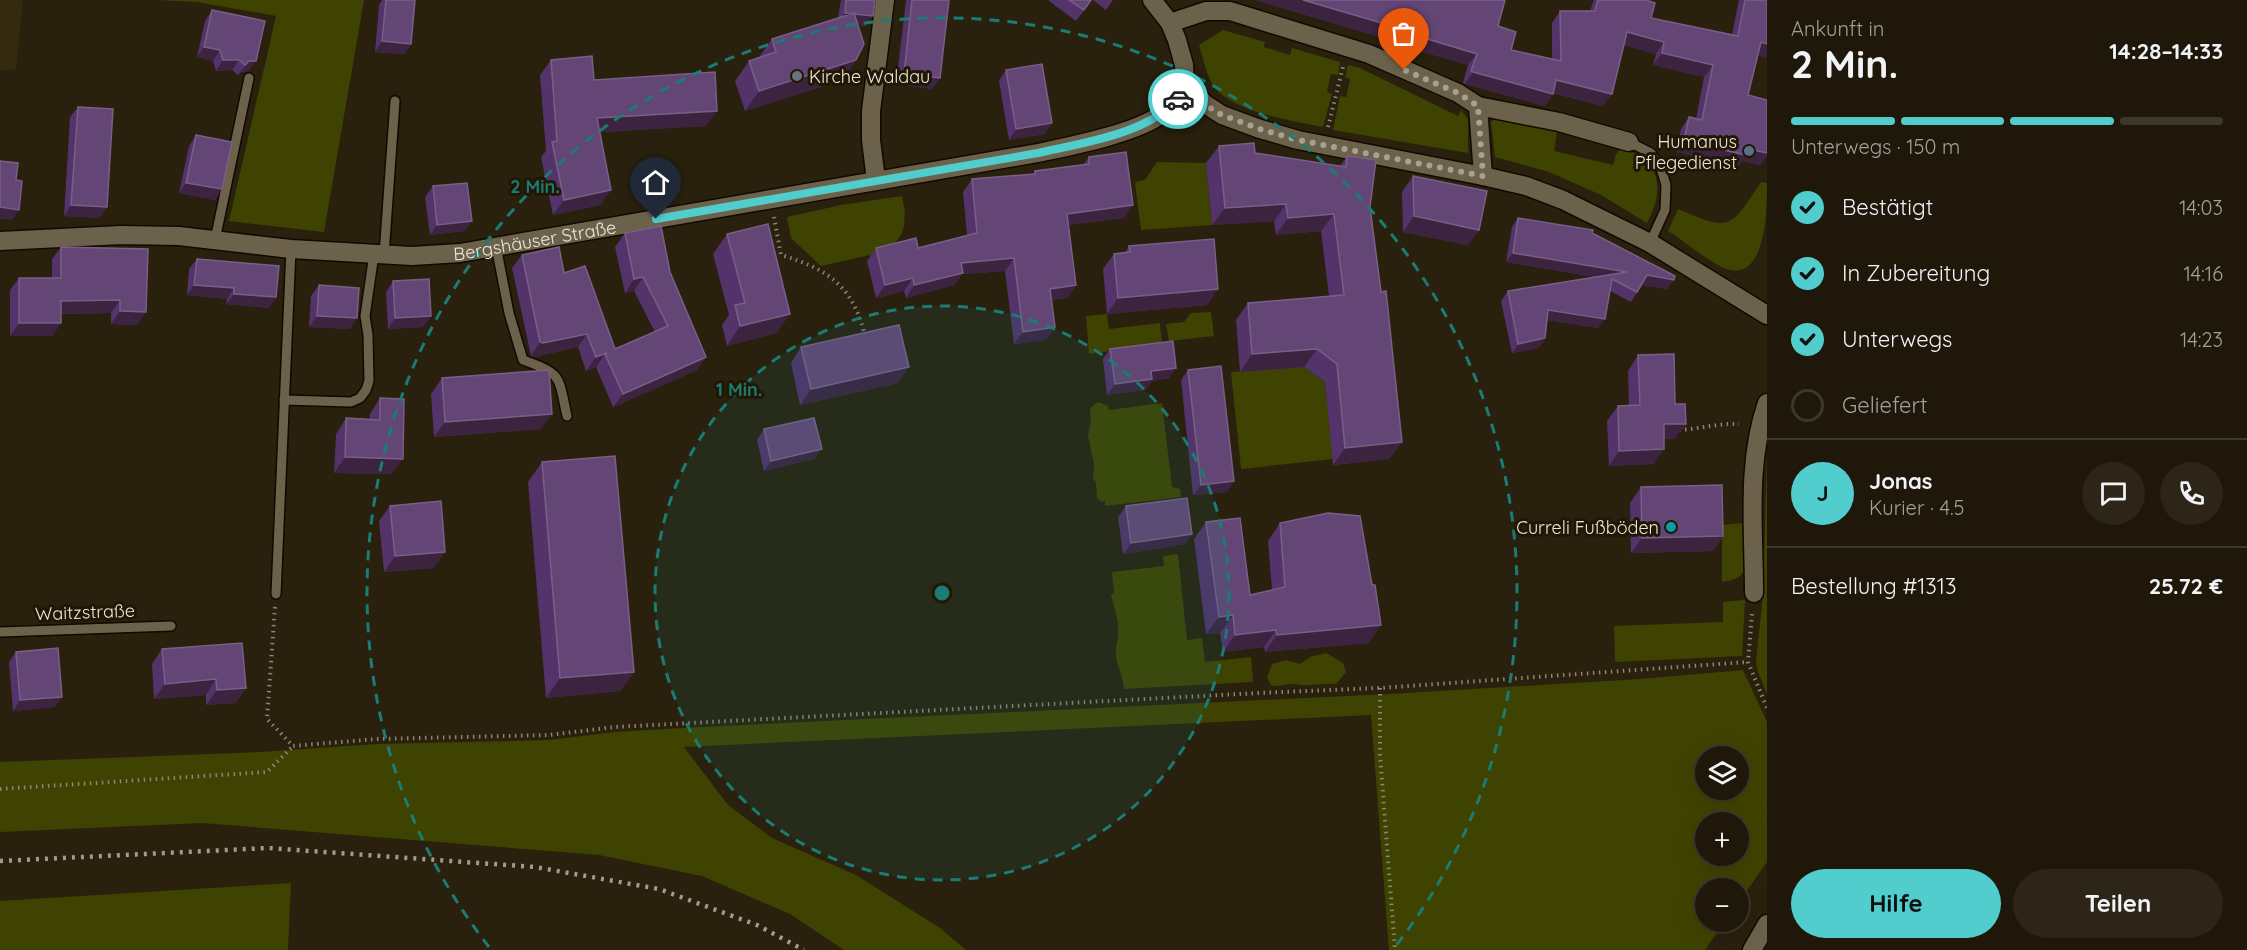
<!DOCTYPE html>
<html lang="de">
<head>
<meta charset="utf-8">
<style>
	:root { --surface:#1f180a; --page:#2c2518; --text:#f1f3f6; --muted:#a1a09c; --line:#3c372b; --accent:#52cdcd }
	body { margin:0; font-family:Quicksand,sans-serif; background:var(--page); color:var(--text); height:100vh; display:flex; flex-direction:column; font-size:22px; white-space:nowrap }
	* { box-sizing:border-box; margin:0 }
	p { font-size:20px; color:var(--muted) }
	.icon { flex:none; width:33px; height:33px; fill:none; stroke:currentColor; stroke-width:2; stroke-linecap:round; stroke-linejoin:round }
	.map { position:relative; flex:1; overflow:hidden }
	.panel { display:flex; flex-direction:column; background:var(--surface); width:480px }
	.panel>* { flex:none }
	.tools { position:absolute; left:1695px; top:746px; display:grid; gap:12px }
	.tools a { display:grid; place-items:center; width:54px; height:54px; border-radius:50%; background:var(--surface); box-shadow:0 6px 24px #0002,0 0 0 2px var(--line); font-size:30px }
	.pin { position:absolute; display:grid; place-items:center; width:51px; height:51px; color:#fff; margin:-62px -26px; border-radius:50% 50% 50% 0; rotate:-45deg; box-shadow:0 0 6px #0007 }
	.pin .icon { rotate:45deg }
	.courier { position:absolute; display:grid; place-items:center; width:60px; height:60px; margin:-30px; border:4px solid #52cdcd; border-radius:50%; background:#fff; color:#222; box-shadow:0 2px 8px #0007 }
	.summary em { font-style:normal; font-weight:700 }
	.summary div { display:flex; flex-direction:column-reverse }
	.summary { display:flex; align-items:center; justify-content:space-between; height:102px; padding:0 24px }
	h1 { font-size:39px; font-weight:700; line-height:45px }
	.bar { display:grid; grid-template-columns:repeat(4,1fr); gap:9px 6px; align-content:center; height:72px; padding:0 24px }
	.bar i { height:8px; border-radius:4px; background:var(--line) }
	.bar .current { background:var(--accent) }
	.bar p { grid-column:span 4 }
	.line { display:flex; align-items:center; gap:15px; padding:0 24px; border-top:2px solid var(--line) }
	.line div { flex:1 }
	.round { display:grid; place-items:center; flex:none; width:63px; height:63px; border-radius:32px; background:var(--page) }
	ol { padding:0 24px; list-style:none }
	li { display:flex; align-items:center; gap:18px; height:66px }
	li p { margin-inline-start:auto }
	li .icon { padding:6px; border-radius:50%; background:var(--accent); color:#111; stroke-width:4 }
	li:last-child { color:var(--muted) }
	li i { width:33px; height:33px; border:3px solid var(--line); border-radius:50% }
	.cta { display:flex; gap:12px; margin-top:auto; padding:12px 24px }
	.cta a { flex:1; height:69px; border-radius:36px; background:var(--accent); color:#111; font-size:24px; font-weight:700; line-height:69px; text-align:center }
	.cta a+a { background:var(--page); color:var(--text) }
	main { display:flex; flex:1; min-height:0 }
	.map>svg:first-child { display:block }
	.built { fill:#35290e }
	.green { fill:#3f4301; fill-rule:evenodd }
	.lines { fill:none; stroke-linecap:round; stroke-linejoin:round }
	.lane-casing { stroke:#120900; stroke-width:12 }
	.street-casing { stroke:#120900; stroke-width:21 }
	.path { stroke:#8d8576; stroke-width:4; stroke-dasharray:1.5 4.5; stroke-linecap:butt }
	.lane { stroke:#6c624c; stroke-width:9 }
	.street { stroke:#6c624c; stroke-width:18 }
	.rail { stroke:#a39c8d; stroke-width:4.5; stroke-dasharray:3 6; stroke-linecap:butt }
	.wall { fill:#53336a }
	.shaded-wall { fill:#3c2340 }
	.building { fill:#644676; stroke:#795f86; stroke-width:1.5 }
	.done { stroke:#a8a192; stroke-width:6; stroke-dasharray:0 10.8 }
	.route { stroke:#52cdcd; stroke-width:8 }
	.ring { fill:none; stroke:#1a7c73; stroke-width:3; stroke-dasharray:10 8 }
	.worship-dot { fill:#6b7280; stroke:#201704; stroke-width:2 }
	.service-dot { fill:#5c6f8a; stroke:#201704; stroke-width:2 }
	.culture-dot { fill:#0f9aa8; stroke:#201704; stroke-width:2 }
	.labels { text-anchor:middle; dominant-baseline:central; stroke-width:6; stroke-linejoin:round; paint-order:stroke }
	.poi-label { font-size:18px; fill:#ece6da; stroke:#201704; text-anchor:end }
	.street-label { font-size:18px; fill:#ece6da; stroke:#201704 }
	.centre { fill:#1a7c73; stroke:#201704; stroke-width:3 }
	.ring-label { font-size:18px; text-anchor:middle; font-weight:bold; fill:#1a7c73; stroke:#201704; stroke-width:6; stroke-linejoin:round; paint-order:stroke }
</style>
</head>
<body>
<main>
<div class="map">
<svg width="1767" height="950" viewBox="0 0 1767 950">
	<rect width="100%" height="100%" fill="#29200d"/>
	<!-- built -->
	<path class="built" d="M0,0h23l-7,69 -16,2z"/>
	<!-- green -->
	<path class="green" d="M157,0h207l-40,232 -95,-11 47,-205 -79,-14z
		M1223,30l42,12 -1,5 26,8 2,-7 48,14 -2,13 -7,-1 -4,18 5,2 -9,33c-31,-6 -92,-15 -110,-42 -7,-11 -10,-28 -14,-40z
		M1348,65l12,3 98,48 3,-6 7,9v34l-135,-23 7,-34 6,1 4,-18 -5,-2z
		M1496,118l61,13 -3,20 59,14 3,-11 5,-5c6,2 17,4 22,8 21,19 16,44 4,66l-46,-28 -52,-23 -54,-15 -4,-35z
		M1157,162l49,1 6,62 -71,5 -6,-48 10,-2z
		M1761,182l6,1c0,25 0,105 -45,84 -19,-9 -36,-25 -54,-36l10,-22c53,23 52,20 83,-27z
		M902,196l3,16 -1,14 -3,9 -13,16 -67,15 -30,-28 -4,-21 54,-12z
		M1211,312l3,24 -45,5 -3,-17 18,-2 7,-9z
		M1107,314l2,15 51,-6 2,22 -73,9 -3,-38z
		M1304,367l21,15 8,77 -92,10 -10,-97z
		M1098,402l10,4 1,4 53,-7 10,84 8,2 1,8 -76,9v-5l-3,1 -5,-4 -1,-15 -3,-6 1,-12 -6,-30 3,-14 -1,-13z
		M1767,453v241l-9,-22 -2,-10 7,-67z
		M1744,523l1,46c-4,10 -13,11 -23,13v-57z
		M1178,554l9,86 15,-2 3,24 46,-5 2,25 -129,7c-1,-12 -6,-21 -8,-33 -1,-6 1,-12 2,-19 2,-15 -4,-29 -7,-42l3,-3 -2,-20 52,-6 -1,-10z
		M1745,600l-3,56 -127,6 -1,-36 109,-4v-20z
		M1326,653l17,10 3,9 -10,12c-14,-1 -27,3 -40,0 -9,-1 -16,4 -25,1l-4,-8 5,-13 14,-4 14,4 10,-7z
		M1743,670l24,52v140l-28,40 -1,-14h-32v33h19l-20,29h-316l-18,-235 -687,32 44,58 44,33 84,37 84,53 26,22h-122l-54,-36 -88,-38 -103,-21 -397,-32 -202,9v-70l260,-10 117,-8 172,-4 66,-8 66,-4 708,-34 251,-15zM1706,756h32v33h-32zM1706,822h32v33h-32z
		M291,883l-3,67h-288v-49z"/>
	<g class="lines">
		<!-- lane casing -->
		<g class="lane-casing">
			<path id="lane" d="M1629,142l22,11 10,15 5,17 -1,25 -15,33
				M215,240l34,-162
				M496,246l13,67 14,47c40,14 35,16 44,56
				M384,255l11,-154
				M284,400l67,2 9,-4 6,-8 3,-9 -1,-46 -3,-19 9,-62
				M276,594l15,-345
				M0,632l171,-6"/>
		</g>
		<!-- street casing -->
		<g class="street-casing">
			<g id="street">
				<path d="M1152,0l18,23 7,17 7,25 1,18 20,21 17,11 38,14 38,11 185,36 43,10 37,14 87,43 117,72"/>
				<path d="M1170,23l36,-12h24l139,43 89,39 20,13 81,16 70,20"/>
				<path d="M1478,106l5,70"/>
				<path d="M876,180l-5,-40v-29l14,-111"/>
				<path id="s1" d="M0,241l121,-6 58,1 112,13 121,7 48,-3 578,-100c33,-7 100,-20 125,-40 11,-8 16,-18 22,-30"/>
				<path d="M1754,593c0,-63 -8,-130 13,-190"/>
				<path d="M1752,950l15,-26"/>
			</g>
		</g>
		<!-- path -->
		<path class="path" d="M1328,127l15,-60
			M774,217l7,38c47,14 72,31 84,81
			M1679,430c20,-1 40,-7 60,-6
			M275,607l-8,112 26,27 84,-7 172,-4 66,-8 644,-34 121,-5 368,-26
			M1752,614l-4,48 19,46
			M1380,688v67l15,195
			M0,789l267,-17 26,-26"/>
		<!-- lane -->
		<use href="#lane" class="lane"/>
		<!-- street -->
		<use href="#street" class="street"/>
		<!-- rail -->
		<path class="rail" d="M0,861l268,-13 267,19 124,22 98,36 47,25"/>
	</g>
	<!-- wall -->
	<path class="wall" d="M382,0h33l-4,44 -7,10 -29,-2 4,-47z
		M841,0h34l-9,26 -8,-1 -2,35 -13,20 -98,31 -10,-30 14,-20 10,-4 13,-18 66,-21z
		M906,0h43l-9,78 -8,11 -36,-5z
		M1049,0h43l-16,21 -27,-20z
		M1093,0h20l-7,10z
		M1255,0h250l-7,26 13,24 41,9v-36l8,-12h30l4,-11h52l5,18 81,17 7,-35h28v58l-9,-3 -10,40 19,5v56l-7,9 -18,-4 -4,5 -62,-14 5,-23 8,-12 7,2 8,-42 -51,-12 3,-11 -32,-9 -21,61 -50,-13 -8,13 -80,-22 -2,-1 5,-18 -75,-22 1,-2z
		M212,10l53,11 -16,50 -8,1 -3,3 -6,-5 -16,1 -3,-10 -16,-4 8,-36z
		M551,60l43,20 112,46 -106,6 11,58 -11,15 -47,10 -12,-58 5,-6 -6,-76z
		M1006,70l39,64 -36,6 -10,-59z
		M78,107l29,100 -8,11 -35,-2 6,-99z
		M196,135l26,54 -7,11 -36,-7 10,-47z
		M1219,146l36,7 85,13 7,-10 23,51 32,235 -13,17 -56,6 -8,-83 -21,-15 -64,5 -4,-52 12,-17 81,-7 -8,-65 -45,4 -2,-14 -62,4 -6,-62z
		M1089,157l35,61 -56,7 8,60 -9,13 -15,2 3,27 -9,13 -32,4 -9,-73 -43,3 -8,11 -48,13 -2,-7 -28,7 -9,-37 9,-13h42l49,-13 -4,-43 9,-13 61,-5 2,-3 48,-6z
		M1413,176l66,54 -11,15 -65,-13 -1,-40z
		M433,186l39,35 -8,10 -34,4 -5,-38z
		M1518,218l74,15 75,56 -25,-4 -11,17 -21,-11 -12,37 -51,-8 -2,18 -6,10 -27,5 -11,-52 7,-10 87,-14 -89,-15 6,-35z
		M625,233l45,39 36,85 -9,13 -84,37 -17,-40 -10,4 -8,-24 -44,10 -3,-1 -19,-88 10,-13 42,18 51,76 40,-17 -21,-41 -9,2 -10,-46z
		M727,234l63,80 -14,19 -49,13 -5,-21 7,-10 -16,-61z
		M1129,246l89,43 -11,16 -100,9 -4,-45 11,-15 11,-1z
		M61,247l87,2 -11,76 -26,-1v-11l-50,1v9l-9,13h-42v-46l9,-12h33v-19z
		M197,259l79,38 -7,11 -43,-4 1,-5 -40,-4 2,-26z
		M393,281l38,35 -8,11 -35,2 -2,-37z
		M319,285l31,44 -41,-2 2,-31z
		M801,347l97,36 -98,22 -9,-42z
		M1110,349l59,29 -17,3 -7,9 -38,5 -4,-36z
		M1638,355l37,84h-11l-10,25 -45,2 -2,-45 11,-15h11l-1,-35z
		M1188,370l46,111 -7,11 -34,3 -12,-115z
		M442,378l99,51 -107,8 -3,-43z
		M380,398l12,76 -58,-1 2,-39 10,-16 24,1v-5z
		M764,429l50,30 -50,12 -7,-31z
		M542,462l92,210 -14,19 -74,7 -18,-216z
		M1641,487l82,49 -10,15 -82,2 -1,-50z
		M390,506l44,62 -50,4 -5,-51z
		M1126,506l66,28 -7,10 -62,10 -5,-37z
		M1206,522l44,73 22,-5 -4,-49 12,-18 89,120 -104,9 -1,-5 -41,5 -3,-19 -14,1 -12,-95z
		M162,649l84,39 -11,15 -29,2v-10l-52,4 -2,-35z
		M16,652l39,55 -42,4 -4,-49z"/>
	<!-- shaded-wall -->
	<path class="shaded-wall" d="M1255,0h48l99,29 -8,12z
		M845,13l28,3 -7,10 -28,-4z
		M1401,31l76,23 -9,11 -75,-22z
		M1627,32l37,10 -8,12 -37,-10z
		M382,41l29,3 -7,10 -29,-2z
		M1761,42l6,2v14l-14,-4z
		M204,47l16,3 -7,11 -16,-4z
		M1662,53l51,12 -9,12 -51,-12z
		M223,60h16l-7,10 -16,1z
		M856,60l-13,20 -98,31 14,-20z
		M249,61h7l-7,10 -8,1 -3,3z
		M1473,72l80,22 -8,12 -80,-22z
		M904,74l36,4 -8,11 -36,-5z
		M1556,80l56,14 -9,12 -55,-15z
		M717,111l-11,15 -120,7 11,-15z
		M1052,123l-7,11 -36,6 7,-11z
		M1684,141l64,8 19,4v3l-7,9 -18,-4 -4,5 -62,-14z
		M186,183l36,6 -7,11 -36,-7z
		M611,190l-11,15 -47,10 11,-15z
		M1286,204l-12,17 -62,4 13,-17z
		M71,205l36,2 -8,11 -35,-2z
		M1133,205l-9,13 -66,8 9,-12z
		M0,207l19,3 -7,10 -12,-1z
		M1334,214l-13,17 -45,4 12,-17z
		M1414,216l65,14 -11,15 -65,-13z
		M472,221l-8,10 -34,4 7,-10z
		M1513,253l114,19 -7,9 -114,-19z
		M1014,258l-9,13 -43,3 -8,11 -48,13 8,-13 47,-22z
		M1647,275l27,5 -7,9 -26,-4z
		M643,277l-9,14 -9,2 9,-14z
		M913,278l-9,13 -28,7 9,-13z
		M194,285l40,3 -7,11 -40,-4z
		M1076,285l-9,13 -26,4 9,-13z
		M1218,289l-11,16 -100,9 11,-16z
		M234,294l42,3 -7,11 -43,-4z
		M120,300l-9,13 -59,1 9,-13z
		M1548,310l57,9 -7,9 -57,-9z
		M120,311l26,1 -9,13 -26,-1z
		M790,314l-14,19 -49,13 13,-20z
		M317,316l40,2 -7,11 -41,-2z
		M431,316l-8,11 -35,2 7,-11z
		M19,323h42l-9,13h-42z
		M1055,327l-9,13 -32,4 9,-12z
		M587,334l-9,13 -44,10 -3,-1 9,-14z
		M1545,338l-6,10 -27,5 6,-9z
		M1317,349l-13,18 -64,5 12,-18z
		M605,354l-9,13 -10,4 10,-14z
		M706,357l-9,13 -84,37 10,-13z
		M909,367l-11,16 -98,22 11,-16z
		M1176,368l-7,10 -17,3 -7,9 -38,5 8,-11 36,-13z
		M552,414l-11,15 -107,8 11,-15z
		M1664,424h22l-11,15 -22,1z
		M1402,442l-13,17 -56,6 12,-17z
		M822,449l-8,10 -50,12 7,-10z
		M1664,449l-10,15 -45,2 10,-15z
		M345,457l58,2 -11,15 -58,-1z
		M1234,481l-7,11 -34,3 8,-10z
		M1192,534l-7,10 -62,10 8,-11z
		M1723,536l-10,15 -82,2 11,-15z
		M445,552l-11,16 -50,4 11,-16z
		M1233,615l-13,18 -14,1 13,-17z
		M1381,625l-12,18 -104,9 12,-17z
		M1276,630l-12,17 -41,5 12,-17z
		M634,672l-14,19 -74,7 14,-20z
		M216,679l-10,16 -52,4 11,-15z
		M246,688l-11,15 -29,2 11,-15z
		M62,697l-7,10 -42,4 7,-11z"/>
	<!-- building -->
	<path class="building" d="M386,0h29l-4,44 -29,-3z
		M846,0h29l-2,16 -28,-3z
		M912,0h37l-9,78 -36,-4z
		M1069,0h22l-7,10z
		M1303,0h202l-7,26 18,6 -5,18 50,11 -1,-50h35l3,-11h48l9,3 -4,15 87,18 7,-36h22v44l-6,-2 -13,53 19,5v53l-19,-4 -2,6 -62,-14 5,-24 13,3 11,-55 -51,-12 2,-11 -37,-10 -15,62 -56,-14 -3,14 -80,-22 -2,-1 6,-17 -76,-23 1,-2z
		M212,10l53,11 -9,40h-7l-4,4 -6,-5h-16l-3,-10 -16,-3z
		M854,13l10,31 -8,16 -97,31 -10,-30 27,-9 -4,-13z
		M592,56l2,24 121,-8 2,39 -120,7 14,72 -47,10 -12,-58 5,-1 -6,-81z
		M1042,64l10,59 -36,6 -10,-59z
		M78,107l35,2 -6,98 -36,-2z
		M196,135l36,7 -10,47 -36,-6z
		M1254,143l1,10 91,14 1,-11 29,4 -6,47 11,85 5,-1 16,151 -57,6 -8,-84 -20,-15 -65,5 -4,-51 96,-8 -10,-81 -46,4 -2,-14 -61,4 -6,-62z
		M1126,152l7,53 -66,9 9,71 -26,4 5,38 -32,5 -9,-74 -53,5 2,10 -49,12 -1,-7 -28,7 -9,-37 40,-10 2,10 59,-15 -5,-54 63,-5v-3l54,-7v-7z
		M0,161l18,2 -2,17 6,1 -3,29 -19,-3z
		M1413,176l74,15 -8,39 -65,-14z
		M467,183l5,38 -35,4 -4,-39z
		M1518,218l75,12 -1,3 83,43 -1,4 -27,-5 -10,17 -25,-13 -7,40 -57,-9 -3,28 -27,6 -10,-53 119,-19 -114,-19z
		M768,224l22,90 -50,12 -5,-21 10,-2 -18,-69z
		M661,226l9,46 36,85 -83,37 -18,-40 2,-1 -11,4 -9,-23 -44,9 -3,-1 -18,-87 37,-8 5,26 21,-7 30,83 53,-23 -25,-49 -9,2 -9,-46z
		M1214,239l4,50 -100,9 -4,-44 16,-2 -1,-6z
		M61,247l87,2 -2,63 -26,-1v-11l-59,1v22h-42v-45h42z
		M197,259l82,7 -3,31 -42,-3v-6l-40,-3z
		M429,279l2,37 -36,2 -2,-37z
		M319,285l40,3 -2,30 -40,-2z
		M899,325l10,42 -98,22 -10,-42z
		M1173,341l3,27 -25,3 1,8 -37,5 -5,-35z
		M1674,354l1,50h10l1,20h-22v25l-45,2 -1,-45 22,-1 -2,-50z
		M1221,366l13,115 -33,4 -13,-115z
		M549,370l3,44 -107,8 -3,-44z
		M380,398l24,1 -1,60 -58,-2 1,-39 34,2z
		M814,418l8,31 -51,12 -7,-32z
		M615,456l19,216 -74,6 -18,-216z
		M1722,485l1,51 -81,2 -1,-51z
		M1187,498l5,36 -61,9 -5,-37z
		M441,501l4,51 -50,4 -5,-50z
		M1328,513l32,3 12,69h3l6,40 -104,10 -1,-5 -41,5 -2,-20 -14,2 -13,-95 34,-4 10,77 35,-8 -5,-64z
		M242,643l4,45 -29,2 -1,-11 -51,5 -3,-35z
		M58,648l4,49 -42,3 -4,-48z"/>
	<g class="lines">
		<!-- done -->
		<path class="done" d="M1178,99l7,-16 20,22 17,10 38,14 38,11 185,36 -5,-70 -20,-13 -54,-23"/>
		<!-- route -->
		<path class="route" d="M656,219l382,-66c44,-10 109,-19 140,-54"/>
	</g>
	<!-- distance rings -->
	<circle cx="942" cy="593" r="287" fill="#1a7c73" fill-opacity=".12"/>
	<g class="ring">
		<circle cx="942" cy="593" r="287"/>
		<path d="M489 947A575 575 0 1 1 1395 947"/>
	</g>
	<!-- markers -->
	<circle class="worship-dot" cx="797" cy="76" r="6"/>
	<circle class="service-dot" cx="1749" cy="151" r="6"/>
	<circle class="culture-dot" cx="1671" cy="527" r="6"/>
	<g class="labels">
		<!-- poi labels -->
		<g class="poi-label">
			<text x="809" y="76" text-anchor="start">Kirche Waldau</text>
			<text x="1737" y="141">Humanus<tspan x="1737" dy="21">Pflegedienst</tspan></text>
			<text x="1659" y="527">Curreli Fußböden</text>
		</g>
		<!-- street labels -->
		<g class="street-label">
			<text stroke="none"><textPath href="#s1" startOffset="537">Bergshäuser Straße</textPath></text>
			<text transform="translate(85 612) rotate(-2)">Waitzstraße</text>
		</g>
	</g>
	<circle cx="942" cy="593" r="9" class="centre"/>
	<g class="ring-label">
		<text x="535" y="193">2 Min.</text>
		<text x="739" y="396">1 Min.</text>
	</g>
</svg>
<div class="tools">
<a><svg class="icon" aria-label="layers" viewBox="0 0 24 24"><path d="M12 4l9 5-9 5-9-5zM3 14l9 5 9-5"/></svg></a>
<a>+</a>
<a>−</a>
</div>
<div class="pin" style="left:1404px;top:70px;background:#ea580c"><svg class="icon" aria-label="bag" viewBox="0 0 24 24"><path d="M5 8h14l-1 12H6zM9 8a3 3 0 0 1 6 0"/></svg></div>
<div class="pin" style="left:656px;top:219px;background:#1f2937"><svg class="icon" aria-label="home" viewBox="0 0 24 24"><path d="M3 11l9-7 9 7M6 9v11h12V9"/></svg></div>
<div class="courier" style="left:1178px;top:99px"><svg class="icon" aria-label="car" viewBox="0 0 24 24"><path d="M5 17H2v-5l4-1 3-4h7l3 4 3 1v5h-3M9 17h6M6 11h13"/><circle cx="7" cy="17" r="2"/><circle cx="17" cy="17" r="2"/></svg></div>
</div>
<section class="panel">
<div class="summary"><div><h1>2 Min.</h1><p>Ankunft in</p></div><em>14:28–14:33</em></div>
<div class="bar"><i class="current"></i><i class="current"></i><i class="current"></i><i></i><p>Unterwegs · 150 m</p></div>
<ol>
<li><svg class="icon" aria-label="check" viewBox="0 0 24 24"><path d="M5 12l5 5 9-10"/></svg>Bestätigt<p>14:03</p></li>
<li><svg class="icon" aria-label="check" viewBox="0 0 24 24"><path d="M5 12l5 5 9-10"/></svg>In Zubereitung<p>14:16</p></li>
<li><svg class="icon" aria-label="check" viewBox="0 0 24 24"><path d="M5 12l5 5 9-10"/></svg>Unterwegs<p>14:23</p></li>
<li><i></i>Geliefert</li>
</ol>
<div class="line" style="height:108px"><b class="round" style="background:var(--accent);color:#111">J</b><div><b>Jonas</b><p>Kurier · 4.5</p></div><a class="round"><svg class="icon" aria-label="chat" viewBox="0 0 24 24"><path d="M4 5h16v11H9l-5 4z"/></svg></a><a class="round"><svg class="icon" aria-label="phone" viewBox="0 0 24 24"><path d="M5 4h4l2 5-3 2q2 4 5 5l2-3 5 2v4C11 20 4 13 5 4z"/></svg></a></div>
<div class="line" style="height:78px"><div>Bestellung #1313</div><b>25.72 €</b></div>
<div class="cta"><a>Hilfe</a><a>Teilen</a></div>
</section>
</main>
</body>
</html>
